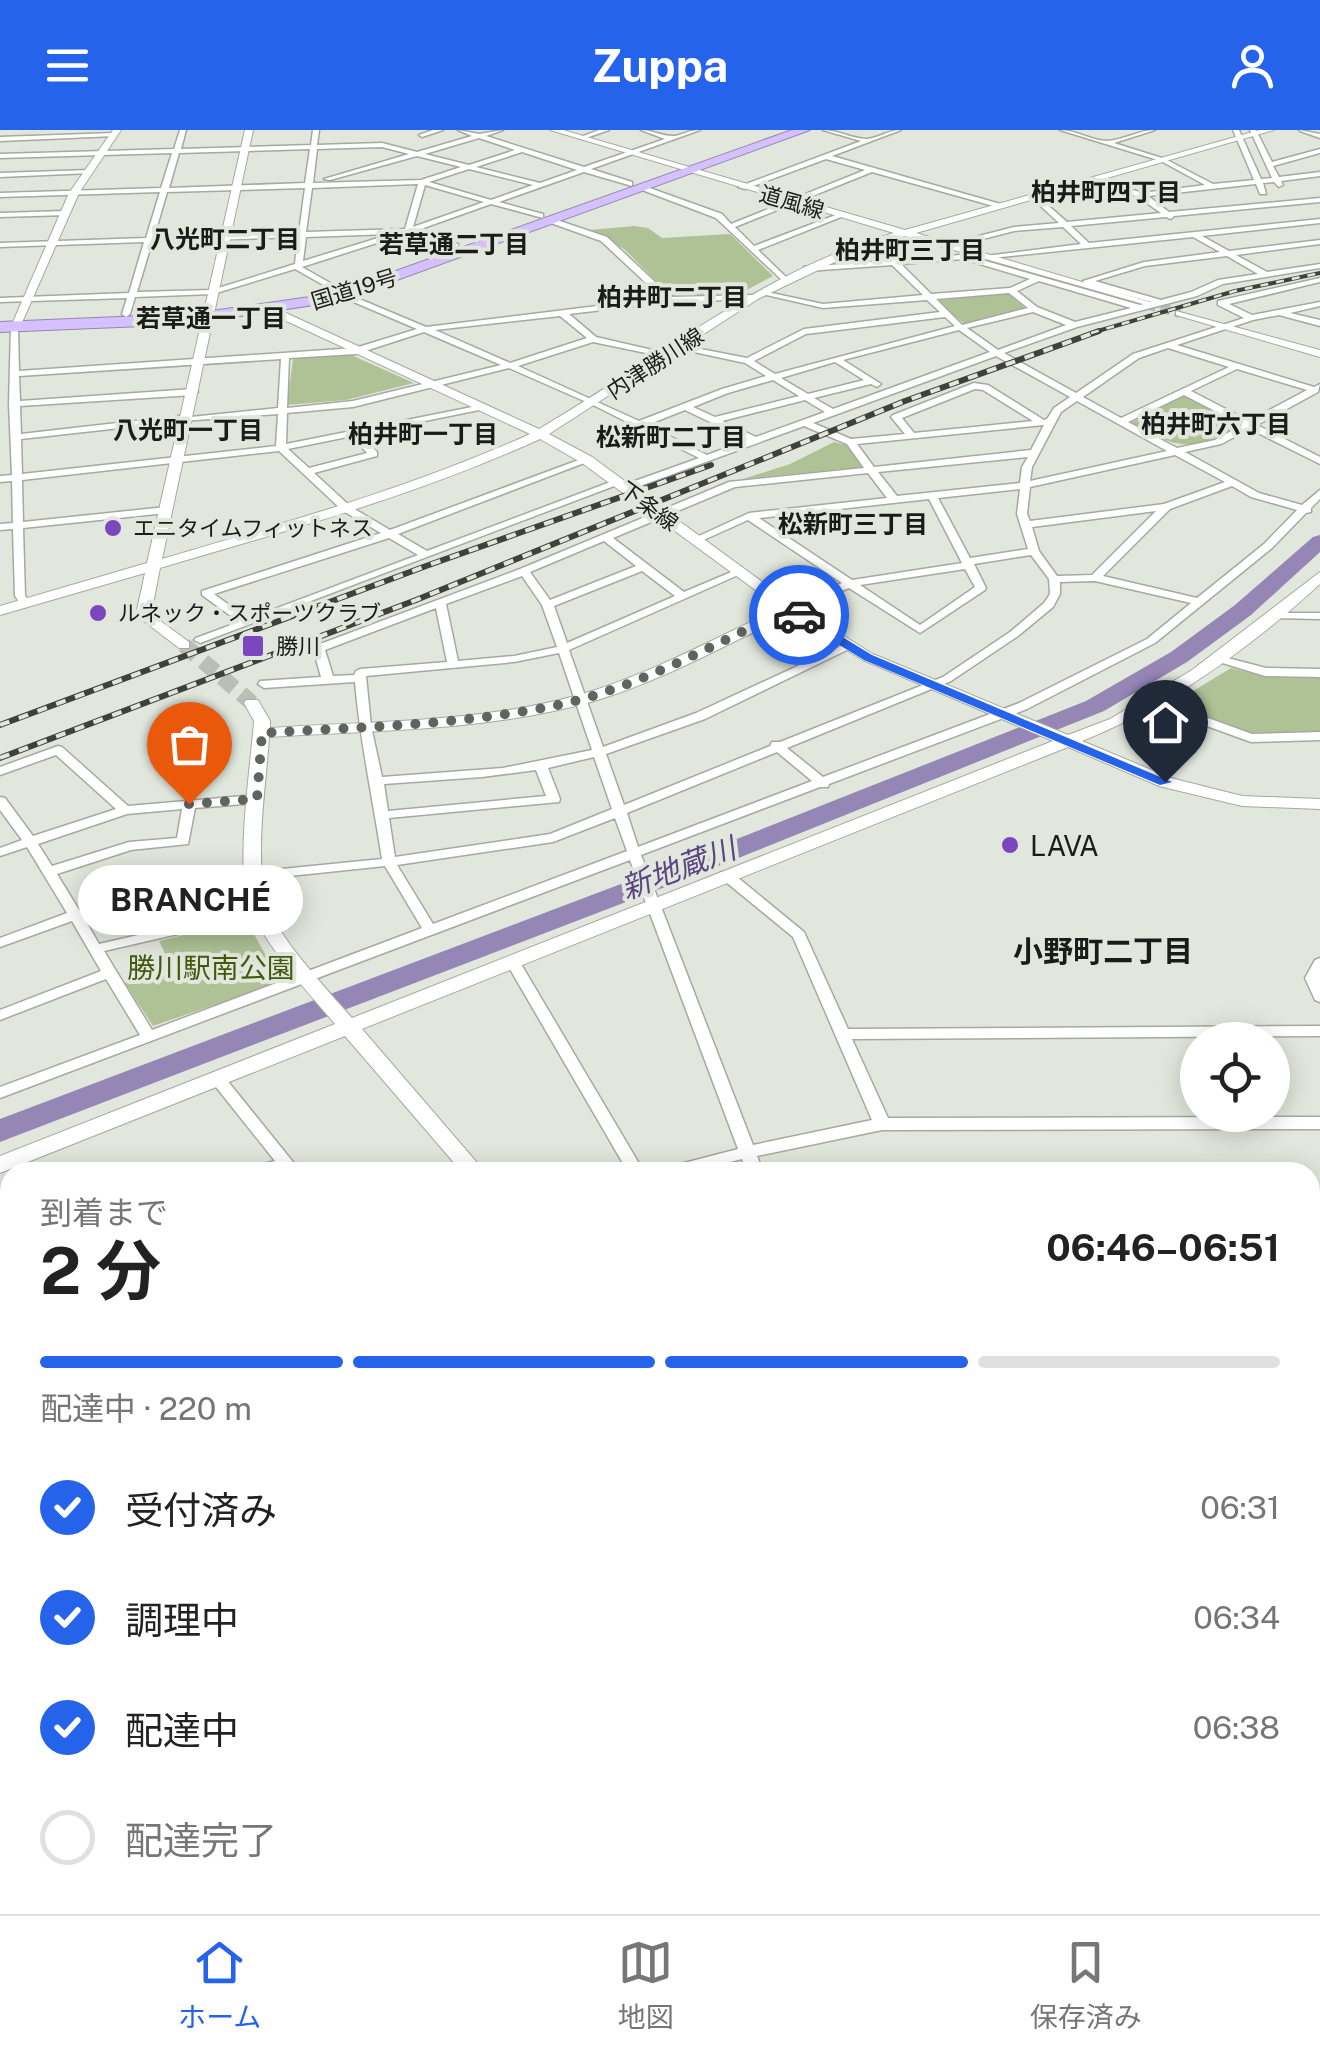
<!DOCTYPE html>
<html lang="ja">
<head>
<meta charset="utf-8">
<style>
	:root { --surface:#fff; --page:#f2f2f2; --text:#222; --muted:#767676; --line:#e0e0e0; --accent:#2563eb }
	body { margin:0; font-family:"Public Sans","Noto Sans JP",sans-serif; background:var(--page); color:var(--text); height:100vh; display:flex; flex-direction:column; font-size:38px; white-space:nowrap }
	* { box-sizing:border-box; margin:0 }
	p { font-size:32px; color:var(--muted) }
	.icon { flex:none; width:55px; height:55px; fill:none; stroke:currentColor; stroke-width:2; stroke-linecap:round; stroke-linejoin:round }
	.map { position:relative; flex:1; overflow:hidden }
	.panel { position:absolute; left:0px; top:1032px; width:1320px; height:752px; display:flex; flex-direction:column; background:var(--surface); border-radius:30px 30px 0 0; box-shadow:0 5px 25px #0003 }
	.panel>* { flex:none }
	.fabs { position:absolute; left:1180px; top:892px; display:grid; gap:20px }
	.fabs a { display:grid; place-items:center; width:110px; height:110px; border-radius:50%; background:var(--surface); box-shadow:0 5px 25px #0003; font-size:50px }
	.pin { position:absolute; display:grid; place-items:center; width:85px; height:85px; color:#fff; margin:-102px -42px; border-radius:50% 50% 50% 0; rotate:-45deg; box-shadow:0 0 10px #0007 }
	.pin .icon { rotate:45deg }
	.courier { position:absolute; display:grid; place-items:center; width:100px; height:100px; margin:-50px; border:8px solid #2563eb; border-radius:50%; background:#fff; color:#222; box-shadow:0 2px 12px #0007 }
	.bubble { position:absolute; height:70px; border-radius:35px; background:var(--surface); box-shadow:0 5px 25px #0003; font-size:32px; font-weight:700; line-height:70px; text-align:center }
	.headline em { font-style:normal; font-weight:700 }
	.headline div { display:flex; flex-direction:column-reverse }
	.headline { display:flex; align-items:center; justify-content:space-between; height:170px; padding:0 40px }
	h1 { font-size:65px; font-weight:700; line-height:75px }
	.bar { display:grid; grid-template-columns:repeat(4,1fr); gap:15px 10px; align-content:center; height:120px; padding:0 40px }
	.bar i { height:12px; border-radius:8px; background:var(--line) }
	.bar .active { background:var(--accent) }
	.bar p { grid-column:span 4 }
	ol { padding:0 40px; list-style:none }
	li { display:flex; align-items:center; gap:30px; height:110px }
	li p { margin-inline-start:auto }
	li .icon { padding:10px; border-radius:50%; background:var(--accent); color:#fff; stroke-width:4 }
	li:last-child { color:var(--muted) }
	li i { width:55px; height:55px; border:5px solid var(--line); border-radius:50% }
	header { display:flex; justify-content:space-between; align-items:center; height:130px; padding:0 40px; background:var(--accent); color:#fff; font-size:45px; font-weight:700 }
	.tab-bar { display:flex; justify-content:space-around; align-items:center; height:140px; border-top:2px solid var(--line); background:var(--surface); font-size:28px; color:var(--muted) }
	.tab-bar a { display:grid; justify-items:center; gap:5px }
	.tab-bar .active { color:var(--accent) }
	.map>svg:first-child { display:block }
	.green { fill:#afc296 }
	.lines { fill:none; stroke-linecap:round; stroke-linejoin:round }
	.river { fill:#9686b6; fill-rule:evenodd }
	.secondary-tunnel-far1 { stroke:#babeb6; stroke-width:10; stroke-dasharray:10 5; stroke-linecap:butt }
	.secondary-tunnel { stroke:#babeb6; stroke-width:16; stroke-dasharray:16 9; stroke-linecap:butt }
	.street-casing { stroke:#a5a99f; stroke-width:3 }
	.secondary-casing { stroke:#a5a99f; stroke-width:2 }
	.highway-casing { stroke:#9487ae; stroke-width:2 }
	.street { fill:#fff; fill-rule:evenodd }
	.secondary { fill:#fff; fill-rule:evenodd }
	.highway { fill:#d5c1ff; fill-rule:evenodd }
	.rail-far1-casing { stroke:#3f413c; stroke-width:4 }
	.rail-casing { stroke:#3f413c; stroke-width:6 }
	.rail-far1 { stroke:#e2e7dd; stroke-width:2.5; stroke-dasharray:8; stroke-linecap:butt }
	.rail { stroke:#e2e7dd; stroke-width:4; stroke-dasharray:10; stroke-linecap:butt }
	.highway-bridge-casing { stroke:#9487ae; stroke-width:40; stroke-linecap:butt }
	.highway-bridge { stroke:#d5c1ff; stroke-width:38 }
	.route { fill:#2563eb }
	.done { stroke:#61635e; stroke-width:10; stroke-dasharray:0 18 }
	.poi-dot { fill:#7a47be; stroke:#e2e7dd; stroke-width:4 }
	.labels { text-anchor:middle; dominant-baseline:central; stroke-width:8; stroke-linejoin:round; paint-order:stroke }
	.far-street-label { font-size:22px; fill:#1b1c19; stroke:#e2e7dd }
	.far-poi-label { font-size:22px; fill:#1b1c19; stroke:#e2e7dd; text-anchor:start }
	.far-neighbourhood-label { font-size:25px; font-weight:bold; fill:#1b1c19; stroke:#e2e7dd }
	.poi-label { font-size:28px; fill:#1b1c19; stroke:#e2e7dd; text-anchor:start }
	.park-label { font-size:28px; fill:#425a0e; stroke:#e2e7dd }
	.water-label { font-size:30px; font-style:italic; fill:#5d4584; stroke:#e2e7dd }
	.neighbourhood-label { font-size:30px; font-weight:bold; fill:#1b1c19; stroke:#e2e7dd }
</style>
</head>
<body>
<header><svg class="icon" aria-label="menu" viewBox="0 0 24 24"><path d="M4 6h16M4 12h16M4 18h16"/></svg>Zuppa<svg class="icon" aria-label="person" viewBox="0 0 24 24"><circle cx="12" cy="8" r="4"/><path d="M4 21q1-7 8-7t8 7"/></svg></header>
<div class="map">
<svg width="1320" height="1784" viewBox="0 0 1320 1784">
	<rect width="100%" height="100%" fill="#e2e7dd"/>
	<!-- green -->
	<path class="green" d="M634,96l14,2 14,10 68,-4 43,42 -32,17 -70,3 -47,-47 -35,-19z
		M1006,162l20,17 -61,15 -31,-23z
		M349,224l65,29 -68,17 -59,5 6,-46z
		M1183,266h5l54,29c-54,27 -60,25 -112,-2z
		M834,312l12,3 18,22 -121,12 47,-15z
		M1231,538l35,9h54v54l-72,2 -71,-27 -2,-4z
		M246,790l35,62 -128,44 -29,-44 47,-16 -12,-25z
		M10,1112v101h-10v-98z"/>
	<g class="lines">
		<!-- river -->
		<path class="river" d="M1320,405v17l-69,63 -64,47 -83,49 -413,166 -691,265v-23l671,-254 415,-164 85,-49 64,-47 78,-68z"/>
		<!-- secondary-tunnel-far1 -->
		<path class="secondary-tunnel-far1" d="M1146,174l34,9"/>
		<!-- secondary-tunnel -->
		<path class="secondary-tunnel" d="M184,515l68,58"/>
		<!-- street casing -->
		<g class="street-casing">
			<path id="street" d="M180,0h6l-5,19 130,-4 2,-15h6l-2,15 65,-2 35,9 55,-16 -14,-6 21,4 24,-4 -17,6 98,31 81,-28 -24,-9c11,0 23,7 34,6 9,-2 15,-6 25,-6l-109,39 41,13v4l-48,-14 -85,30 44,12v4l-52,-14 -76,27 43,13v4l-50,-15 -106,34 35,20v4h-3l-39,-22 -82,25 -78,3 -5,17 -4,3 -4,-3 5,-16 -127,4v-4l129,-5 15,-51 -144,5v-4l146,-5 14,-46 -160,5v-4l161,-5 11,-35 -172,5v-4l174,-5zM479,8l36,12 -46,15 -44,-11zM382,17l27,7 -85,25 6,1 87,-24 44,11 -40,13 -108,3 4,-34zM310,19l-5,34 -136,5 10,-35zM522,22l55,18 -37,13 -64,-16zM469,39l64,16 -42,15 -62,-18zM418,54l-13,45 -99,3 6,-44zM425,55l59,17 -71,25zM305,58l-6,44 -145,5 13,-45zM391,104l-88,27 3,-24zM298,107l-3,27 -83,26 -75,2 15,-50z
				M433,0h10l-21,7 -3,-2z
				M599,0h10l-26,9 -5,-1z
				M823,0c15,0 29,9 44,9 11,-1 22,-9 34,-9l-69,26 172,49 -7,2 -125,-35 -137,55 19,19 87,-33v4l-83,33 29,28 1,2 -4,2 -68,-64 -79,-30 7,-2 78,28 9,10 134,-54 -39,-11 -81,30 -7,-2 123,-46z
				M1060,0c16,0 32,11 47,11 17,-1 32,-11 48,-11l-41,13 51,16 48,25 41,-4 -21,-50h6l22,49 11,-1 -22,-48h6l16,32 48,-13v4l-47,13 6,11 41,-5v4l-39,5 2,4 -4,2 -5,-5 -11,1 3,11h-6l-4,-10 -108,12 21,16 151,-14v4l-146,14 -3,3 -5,-2 -95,9 18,17 231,-24v4l-118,13 27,15 91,-11v4l-84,11 31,17 53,-8v4l-97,16 -26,12 -120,31 -73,26 72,40 57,-39 111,-36 -26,-13v-4l102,-23v4l-91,22 23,11 68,-13v4l-30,7 30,7v6l-41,-11 -26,5 -76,25 137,42 6,-3 -2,8 -61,33 63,32v7l-70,-35 -29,15 -36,8 74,41 43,12 18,-15v9l-9,9v4l-5,1 -34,35 -117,95 -128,66 -198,75 -1,3h-8l-179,68 112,290 119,-25 -79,-183 -72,-59 -2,-3 2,-3h10l73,60 44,97 472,-3v10l-468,3 36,79 432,-1v12l-438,1 -125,26 6,16h-16l-5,-13 -51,13h-28l2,-4 73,-19 -108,-289 -630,238v-11l140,-52 -34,-56 -106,41v-10l101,-39 -29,-50 -72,26v-9l67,-25 -40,-66 -27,9v-8l22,-8 -22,-30v-13l5,1 28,38 83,-27 -60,-54 -56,20v-8l58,-21 4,1 66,59 129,-11 6,4 -6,4 -62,5 -7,36 -57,6 -74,24 22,36 173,-38 130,-13c-9,-59 -22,-118 -27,-177l-91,6 -6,-4 2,-3 61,-4 -8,-29 2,-2 205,-77 209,-87 135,-14 -17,-24 -43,-18 -175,64h-8v-4l78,-28 -108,-54 -82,-36 -156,39 -66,6 -1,31 196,-39 2,2 -5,3 -118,24 16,18v4l-63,17 37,34 39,23 194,-72 8,2 -194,74 29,17 186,-70 9,2 -422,160 -6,-3 2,-2 43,-16 -37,-27v-4l179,-58 -38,-22 -64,-60 -257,29 1,42 143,-15 5,3 -5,3 -143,15 2,68 7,8 -6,3 -4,-1 -7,-10 -2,-67 -13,1v-6l13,-1 -1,-42 -12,1v-6l12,-1 -3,-71 2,-79 7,2 1,44 336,-23 62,-19 -75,-32 -1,-2 4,-2 81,34 236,-29 -61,-57 -50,-18 3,-4 53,18 64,60 83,-2 4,2 -4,2 -85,3 -100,12 27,23 78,18 -4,3 -77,-16 -75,24 121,55 83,-32 44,-13 -21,-13 -65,-14v-4l67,13 57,-29 136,-17 -13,-12 -104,8 -65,-15 4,-2 61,13 100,-9 -31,-30 -85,6 -4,-2 1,-2 169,-13 4,2 -2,2 165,47 12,-3 -67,-18 -2,-3 61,-19 76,-10 -27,-15 -211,22 -4,-2 103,-13 -18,-17 -49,4 -70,18v-4l70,-18 45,-4 -27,-25 3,-4 32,28 94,-9 -23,-16 -45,-17 2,-3 47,16 63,-8 -44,-24zM1227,126l31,18 -40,6 -27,12 -30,8 -66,-19 50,-15zM963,129l67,20 -20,9 -79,6 -30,-30zM1039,151l92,27 -56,14 -38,-15 -20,-16zM1009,163l19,15 -66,17 -26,-26zM1033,182l33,13 -68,25 -31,-22zM560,186l27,22 -77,25 -75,-33zM945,187l10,9 -180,48 -21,-13 52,-27zM959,200l31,22 -157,57 -19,-11 57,-14 6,3 4,-3 -38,-24zM424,202l77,33 -148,36 -66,7 2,-50 67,-4zM1168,218l61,19 -108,51 -38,-21 56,-39zM996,226l74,41 -16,11 -7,11 -3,1 -56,-35 -14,-2 -81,32 -2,2 14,17 -54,5 -38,-16zM281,229l-3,49 -87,9 -4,-2 -166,19 -1,-28 173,-11 5,-3 -5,-3 -173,12 -1,-25zM835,232l29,18 -56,14 -27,-16zM1237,239l70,21 -58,31 -58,-30zM773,250l26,16 -84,21 -22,-10 35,-14zM975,259l8,1 50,31 -119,12 -12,-15zM1184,265l58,30 -27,15 -38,8 -49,-26zM805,270l20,12 -69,25 -34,-16zM1077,271l90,50 -137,30 2,-14 29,-55zM685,280l62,30 -40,15 -60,-30zM278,284l-2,32 -254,28 -1,-35 162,-18zM1044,295l-13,25 -157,17 -17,-23zM352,306l15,17 -58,15 -21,-19zM1175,325l50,27 -61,22 -134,17 -3,-7 3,-27zM1028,327l-6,10 -2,16 -123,13 -19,-24zM868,343l19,25 -138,15 -59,27 9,2 49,-22 94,63 -56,24 -2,2 6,3 59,-24 71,45 65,-43 1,-2 -12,-24 57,-9 18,24 1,15 -6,9 -34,29 -67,45 -163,65h-8l-2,4 -146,59 -18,-51 99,-35 150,-73 -2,-2h-8l-149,69 -93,34 -34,-97 176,-78 -9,-2 -52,22 -71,-54 122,-51zM1232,356l19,11 46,13 -33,34 -67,54 -94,-22 67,-67zM1020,359l-3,25 11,35 -58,9 -32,-60zM929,369l33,64 -110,17 -93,-62zM1156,381l-64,64 -35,1 -18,-25 -7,-24zM389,408l29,17 -170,64 -34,-25zM604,411l32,25 -86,34 -20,-28zM965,439l10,18 -55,38 -60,-40zM642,441l33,25 -108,47 -13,-37zM522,446l20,29 15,42 -43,9 -56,5 -12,-57zM1095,451l96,22 -44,36 -128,64 -196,74 -36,-29 164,-67 67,-45 35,-29 7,-13v-12zM436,478l11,54 -87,7 -4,2 -2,4 -21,1 -8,-26zM559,523l33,97 -89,18 -121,9 -11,-51 -5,-50 148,-14zM777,622l35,29 -174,66 -11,-34zM594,627l18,52 -62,25 -155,23 -6,-39 170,-16 1,-3 -12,-31zM536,640l10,26 -158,15 -4,-27 98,-7zM182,679l-5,29 -48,4 -77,24 -14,-22 89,-30zM615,688l12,33 -194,73 -36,-59 156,-23zM385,736l37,62 -270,102 -48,-79 156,-36 7,-4 -7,-4 -161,37 -15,-26 168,-38z
				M1299,0l21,4v4l-20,-7z
				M114,3l2,3 -116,5v-4z
				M89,40l2,3 -91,4v-4z
				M65,81l3,4 -68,2v-4z
				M1278,483h42v6l-46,-1 -2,-2z
				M1220,526l46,12 54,1v8l-55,-1 -49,-15 -2,-2z
				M1153,568l99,36 68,-2v8l-69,2 -102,-37v-6z
				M1320,828v44l-5,-2 -10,-22 10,-18z
				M514,829l7,5 123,208h-16l-121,-208z
				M217,943l5,1 79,98h-55l2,-4 27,-7 -63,-79 -3,-4z
				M10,1099v12l-10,2v-12z
				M1310,1228h10v14h-10z
				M1310,1356h10v16h-10z
				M0,1371h10v16h-10z
				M1310,1511h10v20h-10z
				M0,1530h10v20h-10z
				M1320,1690v22l-10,1v-22z
				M0,1712h10v22h-10z"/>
		</g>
		<!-- secondary casing -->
		<g class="secondary-casing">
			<path id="secondary" d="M113,0h8l-42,63 -59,134 -10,2 59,-136z
				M245,0h8l-91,429c125,-37 249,-71 368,-125l-263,-122v-4h8l264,121c116,-68 224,-159 355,-196l-344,-103h13l342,100 355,-100h14l-358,103 234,69v4l-245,-70 -41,12 -106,51 -209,135 43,23 203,149 78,48 195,81 42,-16 82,-49 128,-98v12c-70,64 -149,122 -238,157l89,37 71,18 78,3v10l-78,-3 -83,-20 -91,-39 -706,282 123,143h-23l-117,-136 -345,137v-17l335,-132c-29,-34 -63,-71 -83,-111 -19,-39 -1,-146 2,-192l-10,-18 2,-3h12l12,21v7c103,-7 212,-5 312,-34 69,-20 133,-56 198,-86l-198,-145 -42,-24c-123,56 -251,91 -380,129l-9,46 38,28v6h-10l-43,-33 9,-42 -145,42v-9l147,-43zM789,485l74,45 190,81 -701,277c-23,-26 -74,-81 -84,-111 -15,-48 -2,-119 1,-170 108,-7 221,-6 325,-36 68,-20 131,-56 195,-86z
				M1176,181l144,39v7l-144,-42z
				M1310,1094h10v16h-10z
				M0,1218h10v20h-10z"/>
		</g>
		<!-- highway casing -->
		<g class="highway-casing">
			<path id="highway" d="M792,0h18l-471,171 -149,23 -190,8v-10l190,-8 141,-20z
				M1310,1718h10v66h-26l-4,-9h20z
				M0,1760h10v15h75l3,9h-88z"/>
		</g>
		<!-- street -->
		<use href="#street" class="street"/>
		<!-- secondary -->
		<use href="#secondary" class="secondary"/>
		<!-- highway -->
		<use href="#highway" class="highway"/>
		<!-- rail-far1 casing -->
		<g class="rail-far1-casing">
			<path id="rail-far1" d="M1091,203l144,-42 85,-18"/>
		</g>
		<!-- rail casing -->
		<g class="rail-casing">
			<path id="rail" d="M0,595l426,-159 285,-101
				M0,628l416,-158 489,-199 194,-70"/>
		</g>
		<!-- rail-far1 -->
		<use href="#rail-far1" class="rail-far1"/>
		<!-- rail -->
		<use href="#rail" class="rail"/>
		<!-- highway-bridge casing -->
		<g class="highway-bridge-casing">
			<path id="highway-bridge" d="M483,1784l669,-9"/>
		</g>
		<!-- highway-bridge -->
		<use href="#highway-bridge" class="highway-bridge"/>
	</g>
	<!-- route -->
	<path class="route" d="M795,483h8l69,42 300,127 -12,3 -296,-125 -69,-42z"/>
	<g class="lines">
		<!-- done -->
		<path class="done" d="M189,674l68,-5 5,-66c98,-6 200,-8 296,-28 80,-17 158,-62 232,-96l9,6"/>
	</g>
	<!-- markers -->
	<g class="poi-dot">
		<circle cx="113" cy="398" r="10"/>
		<circle cx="98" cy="483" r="10"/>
		<rect x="241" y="504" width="24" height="24" rx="5"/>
		<circle cx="1010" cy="715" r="10"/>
	</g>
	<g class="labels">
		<!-- far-street labels -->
		<g class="far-street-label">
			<text transform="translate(792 72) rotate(16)">道風線</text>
			<text transform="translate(354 159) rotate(-17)">国道19号</text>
			<text transform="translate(655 233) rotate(-33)">内津勝川線</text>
			<text transform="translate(649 376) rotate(36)">下条線</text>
		</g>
		<!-- far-poi labels -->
		<g class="far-poi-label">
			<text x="133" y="398">エニタイムフィットネス</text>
			<text x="118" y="483">ルネック・スポーツクラブ</text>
			<text x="276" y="516">勝川</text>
		</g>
		<!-- far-neighbourhood labels -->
		<g class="far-neighbourhood-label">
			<text x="1106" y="62">柏井町四丁目</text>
			<text x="225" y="109">八光町二丁目</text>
			<text x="454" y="114">若草通二丁目</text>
			<text x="910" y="120">柏井町三丁目</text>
			<text x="672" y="167">柏井町二丁目</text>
			<text x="211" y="188">若草通一丁目</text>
			<text x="1216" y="294">柏井町六丁目</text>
			<text x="188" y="300">八光町一丁目</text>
			<text x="423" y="304">柏井町一丁目</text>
			<text x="671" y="307">松新町二丁目</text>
			<text x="853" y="394">松新町三丁目</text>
		</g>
		<!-- poi labels -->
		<g class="poi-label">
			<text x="1030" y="715">LAVA</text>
		</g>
		<!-- park labels -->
		<g class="park-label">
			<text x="211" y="837">勝川駅南公園</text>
		</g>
		<!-- water labels -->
		<g class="water-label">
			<text transform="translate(678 738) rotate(-21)">新地蔵川</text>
		</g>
		<!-- neighbourhood labels -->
		<g class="neighbourhood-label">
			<text x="1103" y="821">小野町二丁目</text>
		</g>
	</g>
</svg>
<div class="fabs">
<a><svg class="icon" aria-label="locate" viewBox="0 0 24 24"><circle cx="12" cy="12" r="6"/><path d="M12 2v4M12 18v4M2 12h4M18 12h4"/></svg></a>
</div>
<div class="pin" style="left:189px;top:674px;background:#ea580c"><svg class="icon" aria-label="bag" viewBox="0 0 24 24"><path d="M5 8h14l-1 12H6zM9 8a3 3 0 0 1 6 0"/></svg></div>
<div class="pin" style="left:1165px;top:652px;background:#1f2937"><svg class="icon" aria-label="home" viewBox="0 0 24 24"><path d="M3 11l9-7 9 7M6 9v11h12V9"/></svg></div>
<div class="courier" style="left:799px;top:485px"><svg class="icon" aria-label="car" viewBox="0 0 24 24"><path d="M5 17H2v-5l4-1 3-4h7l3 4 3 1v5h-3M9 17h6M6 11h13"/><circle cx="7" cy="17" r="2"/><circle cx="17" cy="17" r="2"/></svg></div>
<div class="bubble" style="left:78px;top:735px;width:225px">BRANCHÉ</div>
<section class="panel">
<div class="headline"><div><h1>2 分</h1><p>到着まで</p></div><em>06:46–06:51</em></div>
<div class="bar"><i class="active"></i><i class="active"></i><i class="active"></i><i></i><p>配達中 · 220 m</p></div>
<ol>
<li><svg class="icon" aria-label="check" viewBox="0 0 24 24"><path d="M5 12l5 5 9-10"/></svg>受付済み<p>06:31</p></li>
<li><svg class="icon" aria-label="check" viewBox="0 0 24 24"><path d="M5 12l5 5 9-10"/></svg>調理中<p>06:34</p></li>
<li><svg class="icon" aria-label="check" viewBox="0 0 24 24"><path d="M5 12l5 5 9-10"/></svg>配達中<p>06:38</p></li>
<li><i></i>配達完了</li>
</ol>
</section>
</div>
<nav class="tab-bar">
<a class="active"><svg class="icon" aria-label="home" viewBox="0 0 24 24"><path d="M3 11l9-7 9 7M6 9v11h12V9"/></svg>ホーム</a>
<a><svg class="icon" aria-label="map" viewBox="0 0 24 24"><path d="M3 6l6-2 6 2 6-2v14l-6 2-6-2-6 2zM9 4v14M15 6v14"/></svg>地図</a>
<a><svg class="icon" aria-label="saved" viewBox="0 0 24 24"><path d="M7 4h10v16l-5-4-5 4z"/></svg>保存済み</a>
</nav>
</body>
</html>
